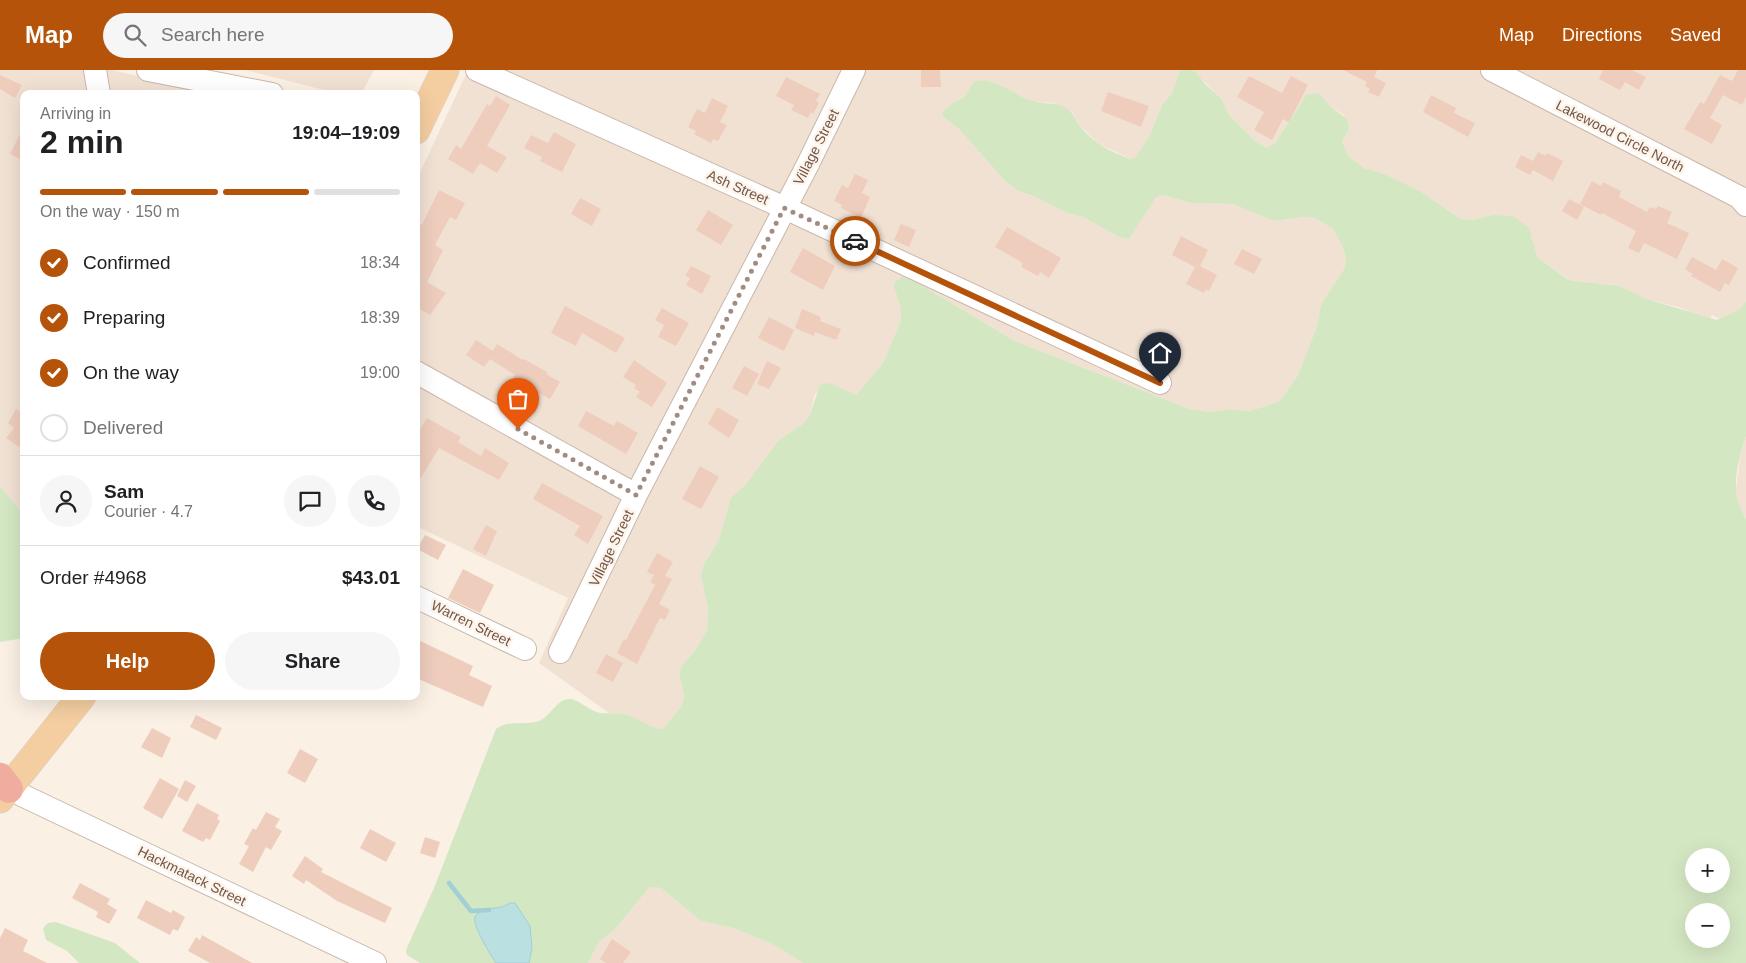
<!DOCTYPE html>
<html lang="en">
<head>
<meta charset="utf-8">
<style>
	:root { --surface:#fff; --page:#f6f6f6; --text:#202124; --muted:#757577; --line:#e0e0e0; --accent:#b45309 }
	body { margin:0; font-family:Arial,sans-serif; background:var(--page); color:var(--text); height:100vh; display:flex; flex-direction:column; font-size:19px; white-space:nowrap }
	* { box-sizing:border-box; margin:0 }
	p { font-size:16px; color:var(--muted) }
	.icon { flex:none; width:28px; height:28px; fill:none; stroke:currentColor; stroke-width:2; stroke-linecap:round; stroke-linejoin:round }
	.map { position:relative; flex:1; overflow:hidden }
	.drawer { position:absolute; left:20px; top:20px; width:400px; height:610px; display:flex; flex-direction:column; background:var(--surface); border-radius:10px; box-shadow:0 5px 20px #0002 }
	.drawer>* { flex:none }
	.tools { position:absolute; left:1685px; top:778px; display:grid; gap:10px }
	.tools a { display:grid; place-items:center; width:45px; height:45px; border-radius:50%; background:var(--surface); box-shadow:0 5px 20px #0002; font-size:25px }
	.pin { position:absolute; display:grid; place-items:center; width:42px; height:42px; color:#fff; margin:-51px -21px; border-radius:50% 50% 50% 0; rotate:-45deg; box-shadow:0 0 5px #0007 }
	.pin .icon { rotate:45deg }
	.courier { position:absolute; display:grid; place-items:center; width:50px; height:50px; margin:-25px; border:4px solid #b45309; border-radius:50%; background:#fff; color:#222; box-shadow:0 1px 6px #0007 }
	.headline em { font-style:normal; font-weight:800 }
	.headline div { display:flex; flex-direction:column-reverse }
	.headline { display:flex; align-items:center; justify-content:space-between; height:85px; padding:0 20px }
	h1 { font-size:32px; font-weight:800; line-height:38px }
	.bar { display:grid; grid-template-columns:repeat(4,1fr); gap:8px 5px; align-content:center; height:60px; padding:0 20px }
	.bar i { height:6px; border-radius:4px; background:var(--line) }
	.bar .current { background:var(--accent) }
	.bar p { grid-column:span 4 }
	.line { display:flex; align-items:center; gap:12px; padding:0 20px; border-top:1px solid var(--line) }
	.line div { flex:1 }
	.round { display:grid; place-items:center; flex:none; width:52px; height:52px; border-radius:26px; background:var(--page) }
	ol { padding:0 20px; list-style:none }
	li { display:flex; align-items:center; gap:15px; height:55px }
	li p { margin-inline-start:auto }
	li .icon { padding:5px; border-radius:50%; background:var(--accent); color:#fff; stroke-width:4 }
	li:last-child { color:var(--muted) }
	li i { width:28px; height:28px; border:2px solid var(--line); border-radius:50% }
	.action { display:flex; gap:10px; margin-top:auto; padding:10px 20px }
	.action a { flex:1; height:58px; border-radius:30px; background:var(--accent); color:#fff; font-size:20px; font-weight:800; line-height:58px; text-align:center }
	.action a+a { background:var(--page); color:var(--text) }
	header { display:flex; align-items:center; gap:30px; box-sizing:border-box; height:70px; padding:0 25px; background:var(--accent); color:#fff }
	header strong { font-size:24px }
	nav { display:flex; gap:28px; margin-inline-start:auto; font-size:18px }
	.search { width:350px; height:45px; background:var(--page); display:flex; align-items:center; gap:12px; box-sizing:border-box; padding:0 18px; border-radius:28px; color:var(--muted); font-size:19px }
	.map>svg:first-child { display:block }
	.residential { fill:#f1e1d3 }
	.green { fill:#d4e7c3; fill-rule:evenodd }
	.water { fill:#bae0e2; stroke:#a1cfd3 }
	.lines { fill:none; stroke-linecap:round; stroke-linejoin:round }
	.stream { stroke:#a1cfd3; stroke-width:4.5 }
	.building { fill:#eecdbd }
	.minor-casing { stroke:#cab7ab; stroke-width:24 }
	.major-casing { stroke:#d7d0cd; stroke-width:29 }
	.highway-casing { stroke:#d7d0cd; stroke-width:29 }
	.minor { stroke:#fff; stroke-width:22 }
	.major { stroke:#f4cea0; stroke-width:28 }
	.highway { stroke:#f0ad9f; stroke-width:28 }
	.done { stroke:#a08c81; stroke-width:5; stroke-dasharray:0 9 }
	.route { stroke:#b45309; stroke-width:6 }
	.labels { text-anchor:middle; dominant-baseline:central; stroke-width:5; stroke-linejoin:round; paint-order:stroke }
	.street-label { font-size:14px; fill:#70564b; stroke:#fef4e9 }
</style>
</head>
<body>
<header>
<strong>Map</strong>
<div class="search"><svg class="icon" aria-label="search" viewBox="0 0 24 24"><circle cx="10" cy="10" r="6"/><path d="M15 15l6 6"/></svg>Search here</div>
<nav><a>Map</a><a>Directions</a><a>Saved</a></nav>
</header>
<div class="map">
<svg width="1746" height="893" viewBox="0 0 1746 893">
	<rect width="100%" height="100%" fill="#faf0e4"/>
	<!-- residential -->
	<path class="residential" d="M0,0h111l108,24h-195v421l-24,-29z
		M245,0h129l-13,24h-21z
		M468,0h712l-8,23 -10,12 -12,30 -14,23 -5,1 -32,-15 -19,-18 -7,-13 -18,-10 -21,-1 -39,-19 -19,-2 -13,17 -9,4 -12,10 1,5 17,13 45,51 13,10 15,5 34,17 16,4 36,20 10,2 27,-43 6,-1 29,8 42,1 40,17 32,-4 10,1 18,11 10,19 3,11 -2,10 -23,35 -4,22 -19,49 -18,26 -30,10 -20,-2 -20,3 -20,-3 -173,-67 -91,-54 -14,-11 -18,10 7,22v11l-18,43 -27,32 -26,-11 -15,10 -5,20 -6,9 -26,18 -32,43 -15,15 -12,40 -16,27 -2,10 7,33 -1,21 -11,19 -13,15 -4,9 5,22 -2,10 -19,24 -11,-1 -26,-14 -17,-1 -70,-50 29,-65 -148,-70 -4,7v-354z
		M1192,0h554v231l-6,8 -20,10 -8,-4 -2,4 -32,-12 -31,-8 -27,-13 -50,-6 -33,-23 -4,-9 -1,-11 -40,-22 -20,5 -11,-1 -41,-28 -37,-17 -19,-6 -16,-11 -6,-15 7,-13 -5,-14 -13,-8 -10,-12h-15l-30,47 -9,6 -12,-7 -25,-25 -9,-18z
		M1746,366v83l-9,-19 -1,-10 4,-33z
		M650,817l11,1 40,33 32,7 39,16 31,19h-215l11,-21 16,-13z"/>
	<!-- green -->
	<path class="green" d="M1180,0h12l5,3 9,12 15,13 9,18 25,25 12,7 9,-6 30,-47 10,-2 5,2 10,12 16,12 2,10 -7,13 7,15 15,11 20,6 36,17 41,28 11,1 20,-5 21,1 16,12 8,29 32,23 51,6 27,13 70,21 23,-11 6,-8v135c-6,17 -14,47 -8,65 2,6 5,12 8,18v444h-943l-31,-19 -39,-16 -32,-7 -40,-33 -11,-1 -35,42 -16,13 -11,21h-59l3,-15 -22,-45 -12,7 -13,-1 11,54h-76l-13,-8 -1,-5 28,-62 62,-159c12,-9 25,-4 40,-7 14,-3 19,-23 34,-23 9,1 15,8 24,12 8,4 21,1 30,3 14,3 24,14 39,15l19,-24 2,-10 -5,-22 4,-9 13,-15 11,-19 1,-21 -7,-33 2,-10 16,-27 12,-41 15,-14 32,-43 26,-18 6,-9 10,-29 10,-2 26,12 27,-32 18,-43v-11l-7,-22 1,-5 8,-6 9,1 14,11 91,54 173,67 20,3 20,-3 20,2 30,-10 18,-26 19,-49 4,-22 23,-35 2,-10 -3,-11 -10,-19 -18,-11 -10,-1 -32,4 -40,-17 -42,-1 -29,-8 -6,2 -27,42 -10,-2 -36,-20 -16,-4 -34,-17 -15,-5 -13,-10 -45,-51 -17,-13 -1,-5 12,-10 9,-4 12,-17c21,-4 39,14 58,20 11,4 23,0 33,7 8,5 9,11 14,18 12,16 32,27 51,33l5,-2 14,-22 12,-30 10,-12zM1694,786h27v28h-27zM1694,841h27v28h-27z
		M0,416l24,29v123l-24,4z
		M56,852l59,21 25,20h-61l-12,-12 -21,-11 -3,-12 5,-5z"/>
	<!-- water -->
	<path class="water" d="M510,833h5l15,23 2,22 -3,15h-33c-5,-7 -24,-38 -21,-46 1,-3 6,-6 9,-7 9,-4 13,1 26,-7z"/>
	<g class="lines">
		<!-- stream -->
		<path class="stream" d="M449,813l22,28 18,-1"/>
	</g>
	<!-- building -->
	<path class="building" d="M921,0h19l1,17h-20z
		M1343,0h34l-3,7 12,6 -7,14 -11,-5 2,-3 -5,-3 2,-4z
		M1603,0h29l14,7 -7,13 -14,-8 -5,8 -21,-11z
		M1738,0h8v27l-4,8 -19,-10 -13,23 12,7 -10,19 -28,-15 16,-27 4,2 16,-29 12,6z
		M0,5l22,10 -7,13 -15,-9z
		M1249,6l33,17 9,-17 17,9 -19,37 -6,-3 -11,21 -18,-10 10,-18 -27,-15z
		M786,7l34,17 -4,7 3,2 -6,11 -2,-2 -3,6 -17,-8 3,-5 -18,-9z
		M1108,22l41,14 -8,21 -40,-16z
		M1431,25l25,13 -2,5 21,10 -7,14 -45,-25z
		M496,26l14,9 -23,41 20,11 -10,16 -17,-10 -7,11 -25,-15 8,-14 5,4 26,-45 3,2z
		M712,28l16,8 -8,16 7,3 -9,16 -5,-2 -2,4 -17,-9 2,-3 -8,-4 9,-18 8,4z
		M24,56v35l-14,-7z
		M554,62l22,12 -14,28 -22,-11 2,-4 -18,-9 7,-13 17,8z
		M1538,82l8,4 1,-3 16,8 -10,20 -20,-11 -3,5 -15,-8 6,-12 12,6z
		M855,104l13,6 -6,13 8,4 -9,21 -20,-10 1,-3 -8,-4 8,-16 6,3z
		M1592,111l9,5 2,-4 18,9 -2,6 28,15 3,-5 6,2 2,-3 14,6 -5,11 22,10 -12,26 -33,-16 -5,10 -11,-5 8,-17 -34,-18 -1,2 -21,-11z
		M439,120l26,13 -9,17 -6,-3 -15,28 8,5 -16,32 19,11 -16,22 -14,-8v-85l6,3z
		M580,128l21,11 -9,17 -21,-12z
		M1569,129l15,8 -7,13 -15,-9z
		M708,140l25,15 -12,20 -25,-15z
		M901,154l15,6 -7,17 -15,-7z
		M1007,157l54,31 -12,20 -9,-6 -2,4 -17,-9 2,-4 -28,-16z
		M1181,166l27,14 -8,16 17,9 -8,16 -3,-2 -2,4 -18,-9 9,-17 -23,-12z
		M803,178l32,18 -12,24 -33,-18z
		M1242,179l20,10 -8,15 -20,-10z
		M1692,187l24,13 6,-11 16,9 -9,17 -4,-2 -5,9 -29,-16 2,-2 -8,-5z
		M691,196l20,10 -9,18 -16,-9 4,-7 -5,-2z
		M565,236l60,32 -9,15 -34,-20 -6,13 -25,-13z
		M662,238l27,15 -13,23 -18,-9 6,-12 -9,-5z
		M802,239l19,8 -1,4 21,8 -5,11 -21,-8 -1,4 -19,-8z
		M769,247l25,13 -10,21 -26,-13z
		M476,270l17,11 4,-7 26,16 1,-1 23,13 -1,2 14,8 -10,17 -19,-10 -3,4 -17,-11 4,-7 -25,-16 -6,8 -18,-12z
		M634,290l33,23 -15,24 -16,-10 4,-5 -6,-4 2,-3 -13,-8z
		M767,291l14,7 -12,21 -12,-5z
		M744,296l15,8 -12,22 -15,-8z
		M717,337l22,13 -10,18 -21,-14z
		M16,339l8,5v26l-5,7 -13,-9 8,-10 -6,-5z
		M586,341l28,15 3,-5 21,12 -12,21 -48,-28z
		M427,348l34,19 -3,5 23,14 4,-8 24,15 -10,17 -60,-32 -23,38v-50z
		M700,396l19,11 -18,32 -19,-10z
		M542,413l61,33 -15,28 -14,-9 6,-9 -47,-27z
		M486,455l11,6 -11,25 -13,-7z
		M425,465l21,10 -8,15 -21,-11z
		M657,483l16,9 -8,14 7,3 -13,25 11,6 -5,10 -5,-2 -23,46 -20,-11 7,-14 2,1 29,-55 -5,-3 4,-7 -7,-3z
		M463,499l31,16 -14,28 -32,-15z
		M416,569l57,27 -4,9 23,11 -9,21 -67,-29z
		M606,584l17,9 -10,19 -17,-9z
		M196,645l26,13 -6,12 -26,-13z
		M152,658l19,10 -9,20 -21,-11z
		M300,679l18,10 -13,24 -18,-10z
		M160,708l19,11 -17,30 -19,-11z
		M185,710l11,6 -9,16 -10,-6z
		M197,733l22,12 -2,4 3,2 -10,19 -4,-2 -3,4 -21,-11z
		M266,742l14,7 -5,8 7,4 -11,19 -5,-3 -13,25 -14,-8 10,-18 -5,-2 9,-16 3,2z
		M370,759l26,14 -10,19 -26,-14z
		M425,767l15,5 -5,16 -15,-5z
		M305,786l18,13 -2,3 71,36 -7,15 -48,-22 -31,-21 -2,4 -12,-8z
		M80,813l30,16 -3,5 10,6 -8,14 -13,-7 2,-5 -26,-14z
		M146,830l25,13 2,-3 12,7 -7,14 -5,-2 -3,6 -33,-17z
		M5,858l23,12 -5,11 24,12h-47v-25z
		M202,865l50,28h-42l-22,-12 8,-14 4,3z
		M612,869l19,13 -8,11h-17l-6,-4z"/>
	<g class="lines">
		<!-- minor casing -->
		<g class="minor-casing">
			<path id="minor" d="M95,0l4,24
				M148,0l124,24
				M477,0l308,138 375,175
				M1492,0l247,127 7,8
				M416,302l220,123
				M416,527l109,52
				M560,582l76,-157 171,-329 47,-96
				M9,719l366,174"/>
		</g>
		<!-- major casing -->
		<g class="major-casing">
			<path id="major" d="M416,60l29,-60
				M0,729l82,-103"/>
		</g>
		<!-- highway casing -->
		<g class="highway-casing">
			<path id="highway" d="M0,707l9,12"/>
		</g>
		<!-- minor -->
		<use href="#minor" class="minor"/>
		<!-- major -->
		<use href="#major" class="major"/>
		<!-- highway -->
		<use href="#highway" class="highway"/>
	</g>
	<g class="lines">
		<!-- done -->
		<path class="done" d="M518,359l118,66 148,-287 71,33"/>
		<!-- route -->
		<path class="route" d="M855,171l305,142"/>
	</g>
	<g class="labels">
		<!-- street labels -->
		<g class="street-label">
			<text transform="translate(1620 66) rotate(27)">Lakewood Circle North</text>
			<text transform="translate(816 77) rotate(-63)">Village Street</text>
			<text transform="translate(738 117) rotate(24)">Ash Street</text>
			<text transform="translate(611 478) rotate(-64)">Village Street</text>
			<text transform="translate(471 553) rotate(26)">Warren Street</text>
			<text transform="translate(192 806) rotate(26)">Hackmatack Street</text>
		</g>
	</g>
</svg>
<div class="tools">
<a>+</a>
<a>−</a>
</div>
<div class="pin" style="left:518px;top:359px;background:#ea580c"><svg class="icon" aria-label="bag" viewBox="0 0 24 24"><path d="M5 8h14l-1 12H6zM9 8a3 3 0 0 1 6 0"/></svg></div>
<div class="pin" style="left:1160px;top:313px;background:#1f2937"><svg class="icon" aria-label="home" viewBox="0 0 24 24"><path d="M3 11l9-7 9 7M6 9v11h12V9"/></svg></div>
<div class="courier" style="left:855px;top:171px"><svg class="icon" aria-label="car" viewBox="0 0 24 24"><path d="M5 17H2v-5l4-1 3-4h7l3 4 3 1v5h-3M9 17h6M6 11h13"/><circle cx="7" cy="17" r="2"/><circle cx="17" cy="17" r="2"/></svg></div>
<section class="drawer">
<div class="headline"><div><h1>2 min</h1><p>Arriving in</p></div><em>19:04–19:09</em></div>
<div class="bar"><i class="current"></i><i class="current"></i><i class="current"></i><i></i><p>On the way · 150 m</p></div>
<ol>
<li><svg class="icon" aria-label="check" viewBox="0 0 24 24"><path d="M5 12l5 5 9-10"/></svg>Confirmed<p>18:34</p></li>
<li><svg class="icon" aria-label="check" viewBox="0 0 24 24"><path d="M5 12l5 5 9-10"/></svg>Preparing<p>18:39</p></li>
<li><svg class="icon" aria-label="check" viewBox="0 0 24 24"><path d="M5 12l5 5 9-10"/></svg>On the way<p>19:00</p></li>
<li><i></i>Delivered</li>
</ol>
<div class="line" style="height:90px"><a class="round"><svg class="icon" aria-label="person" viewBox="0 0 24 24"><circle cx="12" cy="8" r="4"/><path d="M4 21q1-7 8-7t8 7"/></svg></a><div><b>Sam</b><p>Courier · 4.7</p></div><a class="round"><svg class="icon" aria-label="chat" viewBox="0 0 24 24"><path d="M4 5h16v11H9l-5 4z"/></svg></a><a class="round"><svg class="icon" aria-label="phone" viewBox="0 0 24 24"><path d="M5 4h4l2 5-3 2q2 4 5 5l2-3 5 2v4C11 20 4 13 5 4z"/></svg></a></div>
<div class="line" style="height:65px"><div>Order #4968</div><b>$43.01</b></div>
<div class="action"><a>Help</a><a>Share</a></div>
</section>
</div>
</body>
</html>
